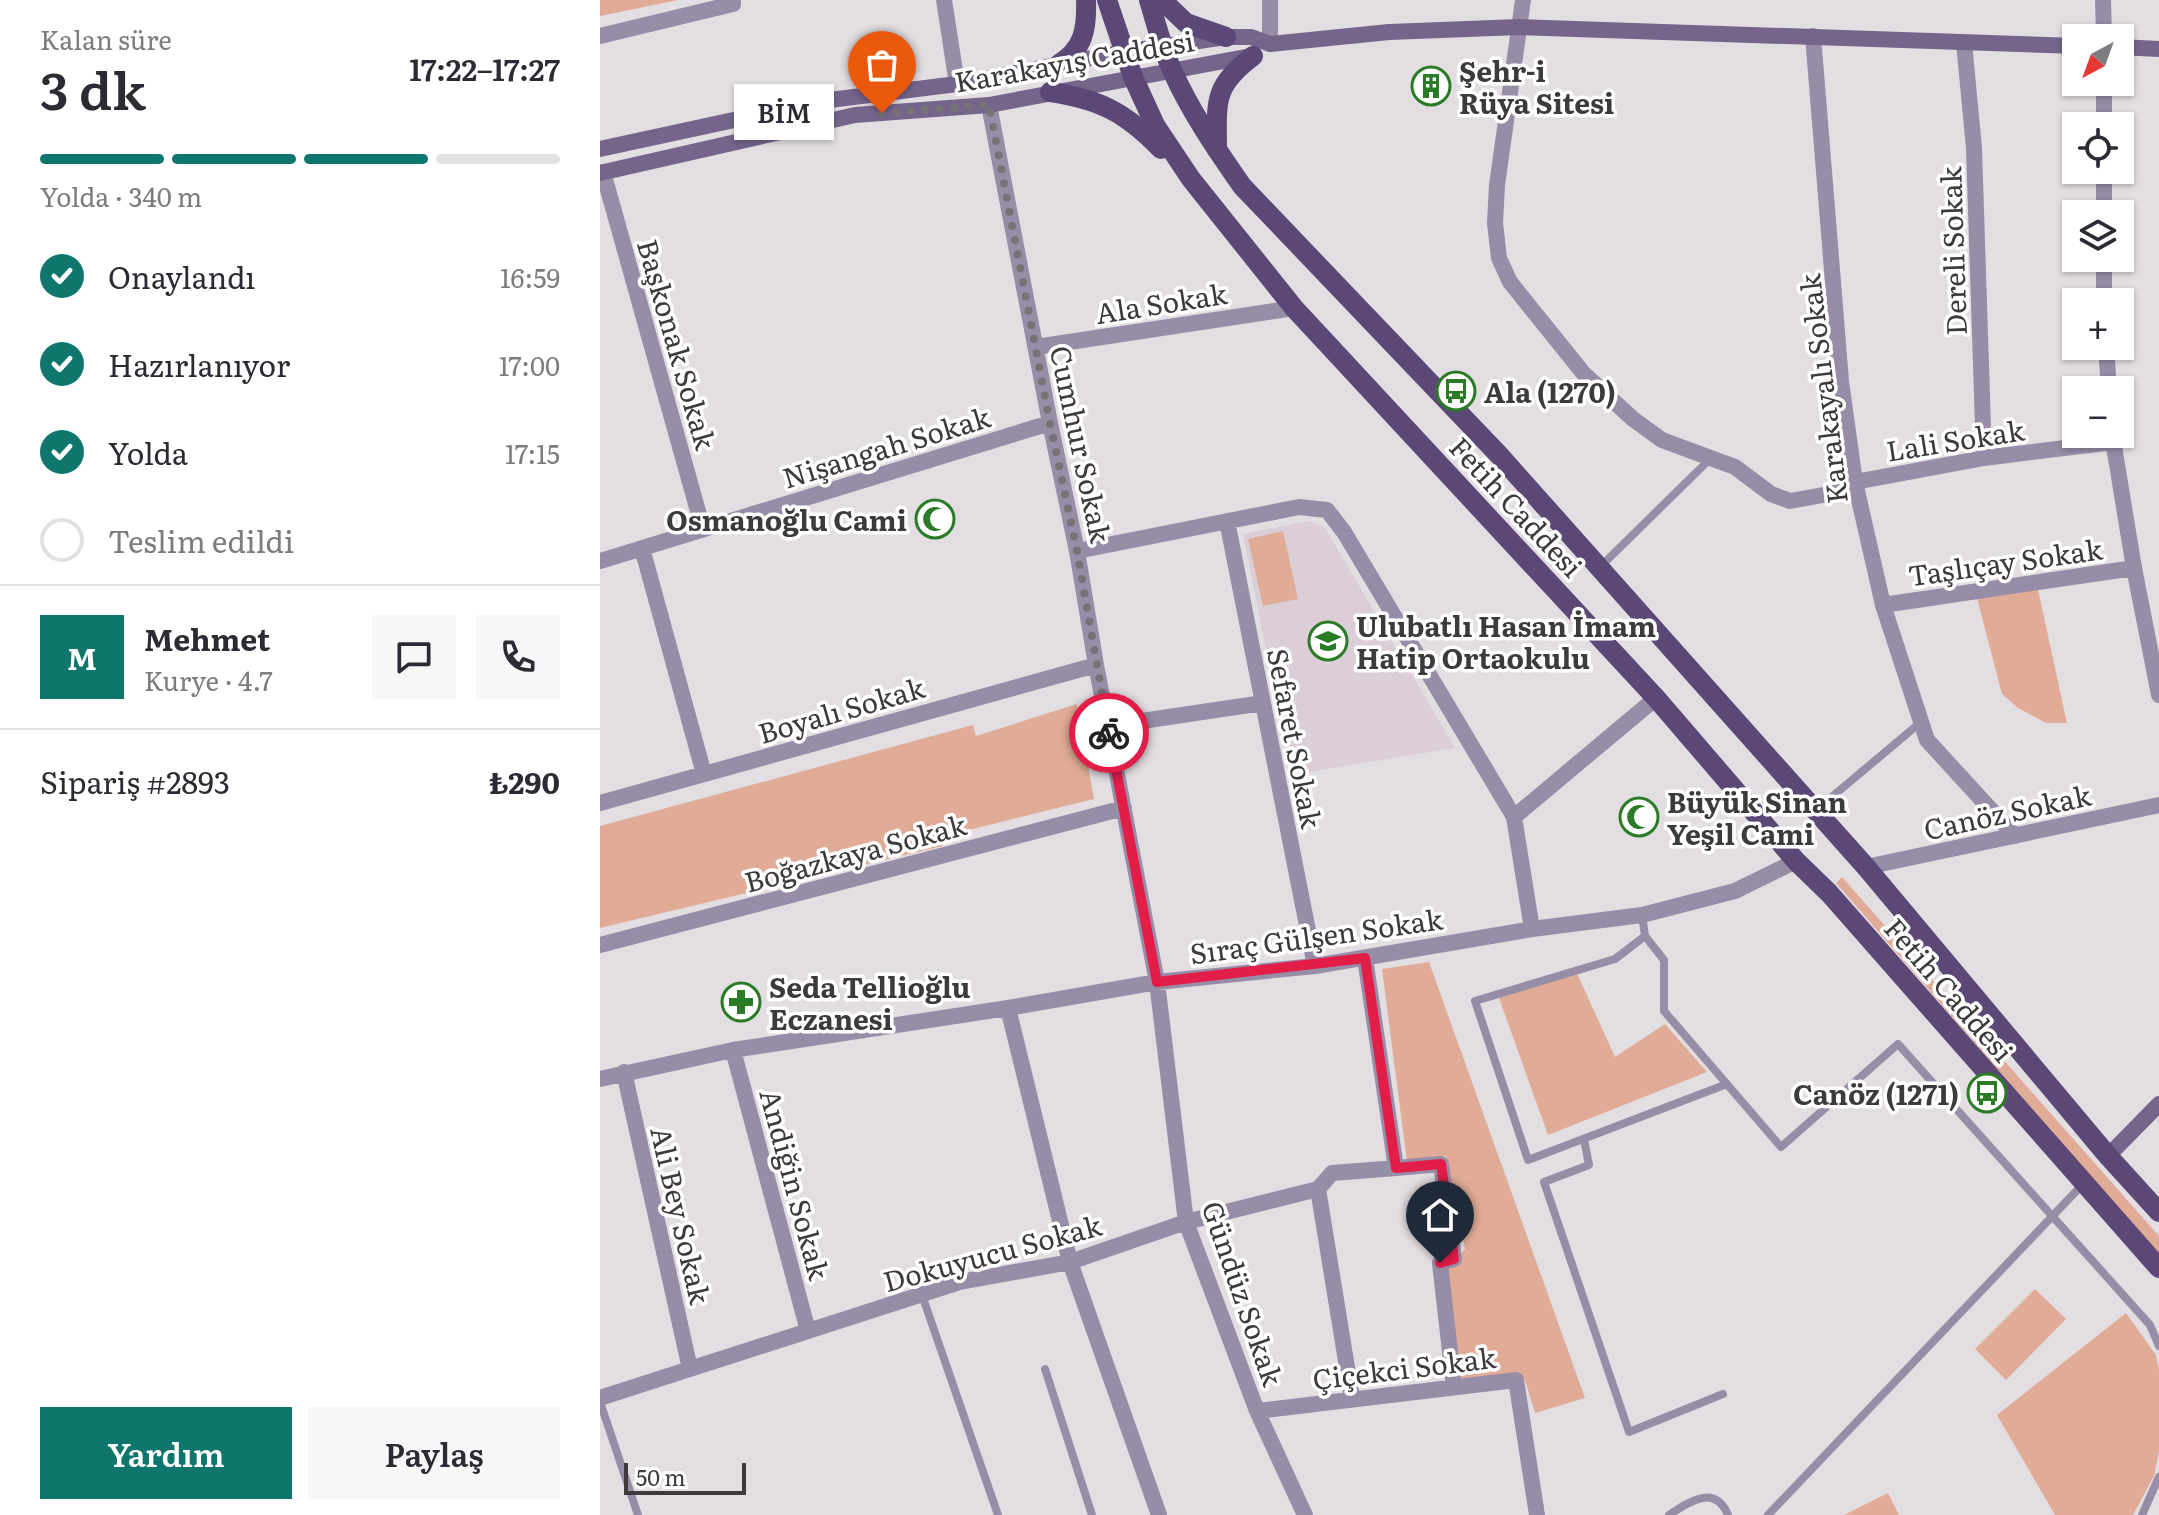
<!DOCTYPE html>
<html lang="tr">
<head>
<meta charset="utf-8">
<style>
	:root { --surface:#fff; --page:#f7f7f7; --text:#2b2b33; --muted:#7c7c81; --line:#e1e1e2; --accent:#0f766e }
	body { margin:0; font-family:Literata,serif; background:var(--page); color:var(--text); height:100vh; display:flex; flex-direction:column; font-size:30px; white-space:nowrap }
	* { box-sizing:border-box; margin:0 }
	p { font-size:26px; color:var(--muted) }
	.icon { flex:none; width:44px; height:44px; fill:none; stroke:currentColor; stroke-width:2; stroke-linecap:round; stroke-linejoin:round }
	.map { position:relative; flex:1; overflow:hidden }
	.sheet { display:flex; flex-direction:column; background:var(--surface); width:600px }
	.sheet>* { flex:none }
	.needle { width:52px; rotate:221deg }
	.buttons { position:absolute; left:1462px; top:24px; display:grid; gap:16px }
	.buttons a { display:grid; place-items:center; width:72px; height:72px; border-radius:0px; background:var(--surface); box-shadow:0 2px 6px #0004; font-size:40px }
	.scale { position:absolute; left:24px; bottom:20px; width:122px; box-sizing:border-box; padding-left:8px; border:4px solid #3c3a3c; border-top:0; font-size:22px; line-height:28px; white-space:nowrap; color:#3c3a3c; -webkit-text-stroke:6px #fff; paint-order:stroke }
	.pin { position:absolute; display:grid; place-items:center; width:68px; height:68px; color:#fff; margin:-82px -34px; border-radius:50% 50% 50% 0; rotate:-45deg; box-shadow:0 0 8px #0007 }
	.pin .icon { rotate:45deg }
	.courier { position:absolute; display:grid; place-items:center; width:80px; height:80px; margin:-40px; border:6px solid #e11d48; border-radius:50%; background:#fff; color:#222; box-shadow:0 2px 10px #0007 }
	.bubble { position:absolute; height:56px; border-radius:0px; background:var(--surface); box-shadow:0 2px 6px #0004; font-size:26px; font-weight:600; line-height:56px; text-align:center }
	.summary em { font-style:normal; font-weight:600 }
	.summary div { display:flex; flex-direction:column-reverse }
	.summary { display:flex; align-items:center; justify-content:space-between; height:136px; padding:0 40px }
	h1 { font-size:52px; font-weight:600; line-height:60px }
	.bar { display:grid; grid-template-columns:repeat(4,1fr); gap:12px 8px; align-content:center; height:96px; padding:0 40px }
	.bar i { height:10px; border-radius:6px; background:var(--line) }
	.bar .active { background:var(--accent) }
	.bar p { grid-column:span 4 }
	.line { display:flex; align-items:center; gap:20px; padding:0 40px; border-top:2px solid var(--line) }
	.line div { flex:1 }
	.round { display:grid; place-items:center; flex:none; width:84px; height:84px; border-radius:0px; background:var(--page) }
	ol { padding:0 40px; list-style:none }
	li { display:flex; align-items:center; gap:24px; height:88px }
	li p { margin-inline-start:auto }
	li .icon { padding:8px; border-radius:50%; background:var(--accent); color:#fff; stroke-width:4 }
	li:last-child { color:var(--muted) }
	li i { width:44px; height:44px; border:4px solid var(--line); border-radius:50% }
	.button { display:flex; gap:16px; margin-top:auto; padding:16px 40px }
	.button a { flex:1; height:92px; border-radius:0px; background:var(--accent); color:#fff; font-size:32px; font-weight:600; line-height:92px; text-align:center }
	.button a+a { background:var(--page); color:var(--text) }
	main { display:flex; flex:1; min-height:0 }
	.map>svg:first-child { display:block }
	.built { fill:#dbced7 }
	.green { fill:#e1ac97 }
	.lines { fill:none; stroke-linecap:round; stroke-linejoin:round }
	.lane { stroke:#978da7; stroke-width:8 }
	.street { stroke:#978da7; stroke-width:16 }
	.secondary { stroke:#75658b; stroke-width:16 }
	.primary { stroke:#5c4876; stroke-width:20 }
	.done { stroke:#767376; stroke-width:8; stroke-dasharray:0 14.4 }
	.route { stroke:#e11d48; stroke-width:10 }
	.labels { text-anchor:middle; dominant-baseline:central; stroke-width:7; stroke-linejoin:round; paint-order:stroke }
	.street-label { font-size:28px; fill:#3c3a3c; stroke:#fff }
	.poi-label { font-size:28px; font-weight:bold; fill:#3c3a3c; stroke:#fff; text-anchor:start }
</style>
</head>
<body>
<main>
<section class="sheet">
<div class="summary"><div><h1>3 dk</h1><p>Kalan süre</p></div><em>17:22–17:27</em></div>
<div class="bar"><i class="active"></i><i class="active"></i><i class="active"></i><i></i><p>Yolda · 340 m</p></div>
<ol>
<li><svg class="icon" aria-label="check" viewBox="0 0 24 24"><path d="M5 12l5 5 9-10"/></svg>Onaylandı<p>16:59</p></li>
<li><svg class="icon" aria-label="check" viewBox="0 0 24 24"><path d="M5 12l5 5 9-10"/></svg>Hazırlanıyor<p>17:00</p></li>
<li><svg class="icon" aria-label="check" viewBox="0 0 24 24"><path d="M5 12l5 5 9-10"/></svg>Yolda<p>17:15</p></li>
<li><i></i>Teslim edildi</li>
</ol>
<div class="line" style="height:144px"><b class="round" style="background:var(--accent);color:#fff">M</b><div><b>Mehmet</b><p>Kurye · 4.7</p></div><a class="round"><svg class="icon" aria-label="chat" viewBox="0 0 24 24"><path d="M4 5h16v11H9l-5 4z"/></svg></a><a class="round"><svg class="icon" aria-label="phone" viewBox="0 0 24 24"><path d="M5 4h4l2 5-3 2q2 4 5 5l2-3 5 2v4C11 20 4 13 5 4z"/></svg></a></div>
<div class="line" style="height:104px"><div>Sipariş #2893</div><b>₺290</b></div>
<div class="button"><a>Yardım</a><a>Paylaş</a></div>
</section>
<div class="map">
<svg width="1559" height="1515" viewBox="0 0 1559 1515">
	<rect width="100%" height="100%" fill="#e3dee2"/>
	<!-- built -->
	<path class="built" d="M709,521l16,7 130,220 -164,27 -48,-241z"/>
	<!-- green -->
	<path class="green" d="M0,0h78l-78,16z
		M683,531l15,68 -35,7 -15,-67z
		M1437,585l30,138h-21l-28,-15 -16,-14 -25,-96z
		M477,704l17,95 -149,37 -2,10 -343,82v-102l373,-101 3,11z
		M1242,877l317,359v19l-323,-372z
		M829,962l156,436 -50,15 -10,-33 -63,4 -17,-113 20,-22 -19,-93 -39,6 -25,-193z
		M976,971l39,86 50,-33 42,48 -159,63 -49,-137z
		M1435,1289l31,30 -60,61 -31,-31z
		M1526,1313l30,42 3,15v81l-5,25 -21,39h-78l-58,-100z
		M1288,1493l11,22h-55z"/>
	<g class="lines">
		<!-- lane -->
		<path class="lane" d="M1000,567l110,-108
			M1215,811l106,-89
			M1042,915l3,21 19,24v51l117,136 117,-103 252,281 9,21
			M1045,936l-30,23 -140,42 53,159 199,-76
			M984,1139l5,26 -45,17 85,250 94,-38
			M322,1295l76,220
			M445,1369l47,146
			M0,1402l38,113
			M1069,1515c21,-14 46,-31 59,0
			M1168,1515l315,-331
			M1542,1515l17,-38"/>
		<!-- street -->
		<path class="street" d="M344,0l13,84
			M670,0v44
			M923,0l-26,185 -2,38 4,35 11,24 74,92 49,45 29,21 73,27 36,27 19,7 66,-12
			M1503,0l1,38
			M0,36l133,-32v-4
			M1213,36l28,345 14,101 28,123 44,135 88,96
			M1364,43l10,105 10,310
			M1504,82v44
			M389,105l61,318 27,128 19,114 61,317 29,240 71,189 48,104
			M1504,170v44
			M3,172l100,357
			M1504,258v44
			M1506,346l3,44
			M436,347l258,-39
			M1512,434l22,134 25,127
			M1255,482l129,-24 129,-16
			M627,521l88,445
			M42,548l62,226
			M477,551l222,-44 28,3 17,22 170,285 18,112
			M0,561l450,-138
			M1283,605l251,-37
			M508,726l155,-23
			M0,803l496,-138
			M914,817l142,-119
			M1266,867l293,-62
			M0,945l524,-137
			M765,958l31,210 45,-4 13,95 -14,4 14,124
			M408,1008l62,254 89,253
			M133,1050l75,281
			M24,1072l66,297
			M0,1079l133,-29 275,-42 149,-26 158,-16 217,-37 110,-14 93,-24 61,-30
			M718,1189l34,209
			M0,1398l360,-116 110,-20 116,-40 132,-33 14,-16 64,-5
			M657,1411l259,-31 21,135"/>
		<!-- secondary -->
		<path class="secondary" d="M1520,47l39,2
			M0,149l222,-48 135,-17 167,-32 102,-15h25l19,7 119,-12 130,-5 557,19
			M0,173l255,-58 134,-10 262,-49
			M1508,1156l51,-52"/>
		<!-- primary -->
		<path class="primary" d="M507,0l26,77 22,48 36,54 103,129 362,390 140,163 33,32 330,375
			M549,0c7,23 13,48 23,70 18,41 45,80 70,116l258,270 366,411 242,289 51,56
			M562,0l24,23 40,14
			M459,64c25,-15 28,-36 27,-64
			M450,92c50,7 76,21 111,57
			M617,150c0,-48 -5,-63 36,-94"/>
	</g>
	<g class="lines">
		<!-- done -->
		<path class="done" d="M282,113l107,-8 61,318 27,128 32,182"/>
		<!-- route -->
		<path class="route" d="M509,733l48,249 208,-24 31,210 45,-4 13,95 -14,4"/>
	</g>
	<!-- icons -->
	<defs>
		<g id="building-ring" transform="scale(2)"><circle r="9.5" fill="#fff" stroke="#2a7b26" stroke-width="1.5"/><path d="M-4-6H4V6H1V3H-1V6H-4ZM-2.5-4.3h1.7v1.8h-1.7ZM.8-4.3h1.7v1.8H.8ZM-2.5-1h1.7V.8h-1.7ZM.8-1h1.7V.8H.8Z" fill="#2a7b26"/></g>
		<g id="bus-ring" transform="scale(2)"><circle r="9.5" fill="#fff" stroke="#2a7b26" stroke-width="1.5"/><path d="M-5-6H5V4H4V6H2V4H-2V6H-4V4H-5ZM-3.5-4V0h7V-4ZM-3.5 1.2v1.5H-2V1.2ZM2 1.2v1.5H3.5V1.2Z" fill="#2a7b26"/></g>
		<g id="mosque-ring" transform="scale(2)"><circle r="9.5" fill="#fff" stroke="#2a7b26" stroke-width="1.5"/><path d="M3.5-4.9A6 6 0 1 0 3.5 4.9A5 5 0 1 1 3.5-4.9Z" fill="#2a7b26"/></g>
		<g id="school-ring" transform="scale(2)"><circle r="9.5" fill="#fff" stroke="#2a7b26" stroke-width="1.5"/><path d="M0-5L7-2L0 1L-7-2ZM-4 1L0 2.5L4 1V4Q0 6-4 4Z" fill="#2a7b26"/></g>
		<g id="pharmacy-ring" transform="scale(2)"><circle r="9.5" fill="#fff" stroke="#2a7b26" stroke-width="1.5"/><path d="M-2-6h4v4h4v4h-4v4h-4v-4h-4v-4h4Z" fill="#2a7b26"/></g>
	</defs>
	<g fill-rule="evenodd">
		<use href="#building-ring" x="831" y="86"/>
		<use href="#bus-ring" x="856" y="391"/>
		<use href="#mosque-ring" x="335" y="519"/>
		<use href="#school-ring" x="728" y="641"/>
		<use href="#mosque-ring" x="1039" y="817"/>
		<use href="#pharmacy-ring" x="141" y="1002"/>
		<use href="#bus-ring" x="1387" y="1093"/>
	</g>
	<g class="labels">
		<!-- street labels -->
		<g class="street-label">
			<text transform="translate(474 60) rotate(-10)">Karakayış Caddesi</text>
			<text transform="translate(1352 251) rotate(-92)">Dereli Sokak</text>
			<text transform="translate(561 302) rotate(-9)">Ala Sokak</text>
			<text transform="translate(78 344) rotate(74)">Başkonak Sokak</text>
			<text transform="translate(1222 389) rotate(-97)">Karakayalı Sokak</text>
			<text transform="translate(1355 439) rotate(-9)">Lali Sokak</text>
			<text transform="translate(482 444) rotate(78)">Cumhur Sokak</text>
			<text transform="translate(286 446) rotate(-17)">Nişangah Sokak</text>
			<text transform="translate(917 506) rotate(47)">Fetih Caddesi</text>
			<text transform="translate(1405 561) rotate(-8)">Taşlıçay Sokak</text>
			<text transform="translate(241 709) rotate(-16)">Boyalı Sokak</text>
			<text transform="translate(696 738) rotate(79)">Sefaret Sokak</text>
			<text transform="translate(1407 811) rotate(-12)">Canöz Sokak</text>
			<text transform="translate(255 852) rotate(-15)">Boğazkaya Sokak</text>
			<text transform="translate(716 935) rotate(-8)">Sıraç Gülşen Sokak</text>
			<text transform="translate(1350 989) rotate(49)">Fetih Caddesi</text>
			<text transform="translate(196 1184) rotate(75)">Andiğin Sokak</text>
			<text transform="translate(82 1215) rotate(77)">Ali Bey Sokak</text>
			<text transform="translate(392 1252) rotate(-15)">Dokuyucu Sokak</text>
			<text transform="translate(644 1293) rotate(71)">Gündüz Sokak</text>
			<text transform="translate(804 1367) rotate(-7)">Çiçekci Sokak</text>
		</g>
		<!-- poi labels -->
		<g class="poi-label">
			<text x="859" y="70">Şehr-i<tspan x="859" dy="32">Rüya Sitesi</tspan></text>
			<text x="884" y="391">Ala (1270)</text>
			<text x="307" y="519" text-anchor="end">Osmanoğlu Cami</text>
			<text x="756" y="625">Ulubatlı Hasan İmam<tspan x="756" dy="32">Hatip Ortaokulu</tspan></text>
			<text x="1067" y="801">Büyük Sinan<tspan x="1067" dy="32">Yeşil Cami</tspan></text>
			<text x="169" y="986">Seda Tellioğlu<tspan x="169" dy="32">Eczanesi</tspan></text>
			<text x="1359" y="1093" text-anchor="end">Canöz (1271)</text>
		</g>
	</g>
</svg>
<div class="buttons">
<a><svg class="needle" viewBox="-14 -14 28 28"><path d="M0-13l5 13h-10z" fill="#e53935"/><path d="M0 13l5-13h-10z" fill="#7c7c81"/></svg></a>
<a><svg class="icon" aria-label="locate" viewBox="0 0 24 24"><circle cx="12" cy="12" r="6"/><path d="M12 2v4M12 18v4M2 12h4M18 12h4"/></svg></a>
<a><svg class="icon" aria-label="layers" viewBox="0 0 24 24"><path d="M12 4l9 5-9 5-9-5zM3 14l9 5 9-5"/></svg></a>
<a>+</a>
<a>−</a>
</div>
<div class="scale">50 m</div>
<div class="pin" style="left:282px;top:113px;background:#ea580c"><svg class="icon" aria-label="bag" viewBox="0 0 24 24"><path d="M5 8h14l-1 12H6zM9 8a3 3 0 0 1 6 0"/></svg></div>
<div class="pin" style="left:840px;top:1263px;background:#1f2937"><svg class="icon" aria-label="home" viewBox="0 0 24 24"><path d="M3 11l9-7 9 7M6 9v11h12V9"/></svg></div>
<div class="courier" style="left:509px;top:733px"><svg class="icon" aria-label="bike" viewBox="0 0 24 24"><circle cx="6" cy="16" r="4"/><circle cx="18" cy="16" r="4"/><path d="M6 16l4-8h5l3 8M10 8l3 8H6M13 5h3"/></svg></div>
<div class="bubble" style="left:134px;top:84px;width:100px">BİM</div>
</div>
</main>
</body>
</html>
